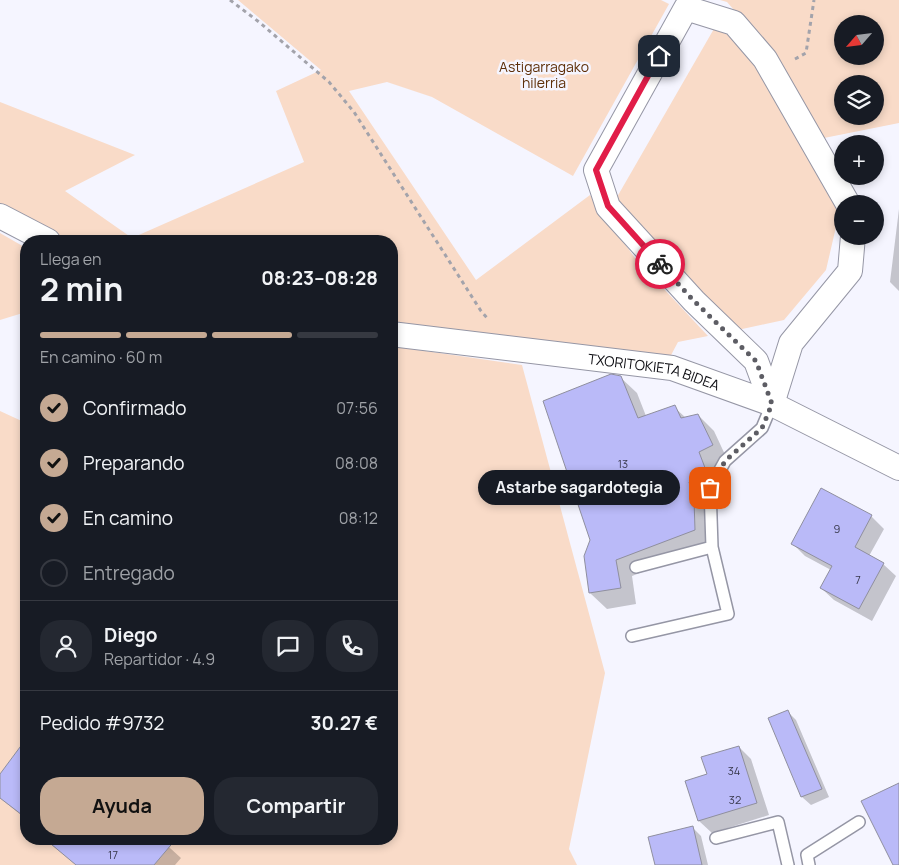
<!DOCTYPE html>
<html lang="es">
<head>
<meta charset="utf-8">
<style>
	:root { --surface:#171b24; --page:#242831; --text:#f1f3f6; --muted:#9ea1a6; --line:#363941; --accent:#c5a993 }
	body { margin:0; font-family:Manrope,sans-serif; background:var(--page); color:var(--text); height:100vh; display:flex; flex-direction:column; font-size:19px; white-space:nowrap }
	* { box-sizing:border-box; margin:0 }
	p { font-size:16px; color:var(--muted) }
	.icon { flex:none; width:28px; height:28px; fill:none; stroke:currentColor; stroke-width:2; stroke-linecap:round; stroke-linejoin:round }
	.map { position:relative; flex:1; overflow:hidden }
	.details { position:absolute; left:20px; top:235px; width:378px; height:610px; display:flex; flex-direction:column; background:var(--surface); border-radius:20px; box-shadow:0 2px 8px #0003 }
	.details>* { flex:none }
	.needle { width:32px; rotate:242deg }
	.tools { position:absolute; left:834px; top:15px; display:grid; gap:10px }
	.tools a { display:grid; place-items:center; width:50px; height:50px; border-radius:50%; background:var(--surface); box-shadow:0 2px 8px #0003; font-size:25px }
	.pin { position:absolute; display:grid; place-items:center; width:42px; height:42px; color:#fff; margin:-21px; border-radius:10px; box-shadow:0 2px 8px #0006 }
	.courier { position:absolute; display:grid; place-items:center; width:50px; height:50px; margin:-25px; border:4px solid #e11d48; border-radius:50%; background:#fff; color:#222; box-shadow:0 1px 6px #0007 }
	.bubble { position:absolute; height:35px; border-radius:18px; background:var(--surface); box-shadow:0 2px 8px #0003; font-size:16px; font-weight:700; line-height:35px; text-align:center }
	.overview em { font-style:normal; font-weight:700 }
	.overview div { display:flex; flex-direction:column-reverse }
	.overview { display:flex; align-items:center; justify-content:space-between; height:85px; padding:0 20px }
	h1 { font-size:32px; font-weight:700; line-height:38px }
	.bar { display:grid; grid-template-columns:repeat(4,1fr); gap:8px 5px; align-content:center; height:60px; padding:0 20px }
	.bar i { height:6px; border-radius:4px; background:var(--line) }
	.bar .on { background:var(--accent) }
	.bar p { grid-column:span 4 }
	.line { display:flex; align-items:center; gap:12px; padding:0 20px; border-top:1px solid var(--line) }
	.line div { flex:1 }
	.round { display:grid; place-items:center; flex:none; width:52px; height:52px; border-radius:20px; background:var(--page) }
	ol { padding:0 20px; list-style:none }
	li { display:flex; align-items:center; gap:15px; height:55px }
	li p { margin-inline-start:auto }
	li .icon { padding:5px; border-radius:50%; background:var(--accent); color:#111; stroke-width:4 }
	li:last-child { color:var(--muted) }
	li i { width:28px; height:28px; border:2px solid var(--line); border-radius:50% }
	.cta { display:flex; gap:10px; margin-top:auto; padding:10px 20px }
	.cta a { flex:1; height:58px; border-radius:20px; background:var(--accent); color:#111; font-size:20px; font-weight:700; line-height:58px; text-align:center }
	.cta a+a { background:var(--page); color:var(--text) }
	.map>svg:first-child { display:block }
	.green { fill:#f9dbc8; fill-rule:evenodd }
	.shadow { fill:#0003 }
	.building { fill:#babaf8; stroke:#8f8f9e }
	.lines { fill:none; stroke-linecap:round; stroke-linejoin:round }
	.lane-casing { stroke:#9596a5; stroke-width:14 }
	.street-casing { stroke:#9596a5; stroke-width:26 }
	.path { stroke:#a3a3ab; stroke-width:3; stroke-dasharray:4 4; stroke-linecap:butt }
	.lane { stroke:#fff; stroke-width:11 }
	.street { stroke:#fff; stroke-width:24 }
	.done { stroke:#5d5d64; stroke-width:5; stroke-dasharray:0 9 }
	.route { stroke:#e11d48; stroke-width:6 }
	.labels { text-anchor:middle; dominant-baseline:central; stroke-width:5; stroke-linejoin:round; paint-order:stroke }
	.number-label { font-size:11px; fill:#37374a }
	.park-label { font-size:14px; fill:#5e2f09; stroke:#f5f5ff }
	.street-label { font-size:14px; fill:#0b0b10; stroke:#f5f5ff }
</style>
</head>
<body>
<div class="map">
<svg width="899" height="865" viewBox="0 0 899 865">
	<rect width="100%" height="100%" fill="#f5f5ff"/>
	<!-- green -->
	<path class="green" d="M238,0h423l8,4 -96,172 -141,-79 -45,-15 -38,9 127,189 114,-85 45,63 73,78 -30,6 -9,17 -278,-34v-84h-324l-8,-2 -59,-33v-104l135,53 -70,36 67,47 172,-76 -28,-71 45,-21z
		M720,0h179v123l-80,16 -42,-80 -50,-57zM842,24h33v32h-33zM842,84h33v32h-33z
		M715,27l26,15 20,24 78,148 -13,56 -42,50 -51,11 -120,-127z
		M0,233l26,15v64l-26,8z
		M391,346l131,19 83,308 -36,176 8,16h-577v-454l26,12v416h365z"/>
	<!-- shadow -->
	<path class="shadow" d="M899,209v82l-9,-9z
		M620,377l17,16 9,23 28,-9 12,11 12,-3 16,16 14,30 -13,7 7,22 -17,8 5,18v30l-78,30 4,28 -29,5 -17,-16 2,-53z
		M871,516l13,13 -15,27 14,8 13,12 -24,45 -38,-21 -13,-12 10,-18 -26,-14 -12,-12z
		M788,712l8,8 33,77 -18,8 -9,-8 -32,-78z
		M739,747l12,12 18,56 -57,18 -13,-12 9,-46z
		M17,753l9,7v59l-26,-21v-22z
		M692,827l9,9 7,29h-52z
		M45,839h115l21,19 -6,7h-99z"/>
	<!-- building -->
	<path class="building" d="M611,374l10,2 17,42 37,-13 6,13 17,-4 15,31 -14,7 8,21 -18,9 5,17 1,31 -79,30 5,28 -32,5 -5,-37 6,-16 -47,-139z
		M821,488l51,27 -17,32 29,16 -25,46 -39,-21 12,-22 -41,-22z
		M788,710l34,79 -21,8 -33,-79z
		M26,739v79l-26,-20v-24z
		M739,746l18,57 -59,18 -13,-40 22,-7 -6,-17z
		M899,783v82h-6l-32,-64z
		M693,826l9,39h-47l-7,-28z
		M45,839h131l-22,26h-78z"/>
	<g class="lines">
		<!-- lane casing -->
		<g class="lane-casing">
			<path id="lane" d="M636,567l76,-20 -2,-59 15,-27 37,-33 10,-24
				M632,636l96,-22 -16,-67
				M716,838l62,-16 10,43
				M809,865l-2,-10 52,-33"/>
		</g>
		<!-- street casing -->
		<g class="street-casing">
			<g id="street">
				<path d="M0,216l48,25"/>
				<path id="s1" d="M391,334l281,34 100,36 127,64"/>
				<path d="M772,404l-16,-43 -62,-60 -86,-94 -12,-37 90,-162 48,15 31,36 83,145"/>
				<path d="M772,404l19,-61 59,-72 3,-35"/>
			</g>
		</g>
		<!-- path -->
		<path class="path" d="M230,0l29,22 70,60 25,30 127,199 7,8
			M795,59l11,-6 8,-53"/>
		<!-- lane -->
		<use href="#lane" class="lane"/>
		<!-- street -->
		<use href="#street" class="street"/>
	</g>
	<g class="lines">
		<!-- done -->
		<path class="done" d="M660,264l34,37 62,60 16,43 -10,24 -37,33 -15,27"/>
		<!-- route -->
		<path class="route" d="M659,56l-63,114 12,36 52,58"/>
	</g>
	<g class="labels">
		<!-- number labels -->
		<g class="number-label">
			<text x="623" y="463">13</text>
			<text x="837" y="528">9</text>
			<text x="858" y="579">7</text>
			<text x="734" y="770">34</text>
			<text x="735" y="799">32</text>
			<text x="113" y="854">17</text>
		</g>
		<!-- park labels -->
		<g class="park-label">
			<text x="544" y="66">Astigarragako<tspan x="544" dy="16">hilerria</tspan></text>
		</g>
		<!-- street labels -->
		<g class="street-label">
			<text stroke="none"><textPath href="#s1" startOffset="266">TXORITOKIETA BIDEA</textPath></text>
		</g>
	</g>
</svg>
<div class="tools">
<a><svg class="needle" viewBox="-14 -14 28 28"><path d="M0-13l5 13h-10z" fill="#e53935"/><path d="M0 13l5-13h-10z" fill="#9ea1a6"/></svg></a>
<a><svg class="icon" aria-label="layers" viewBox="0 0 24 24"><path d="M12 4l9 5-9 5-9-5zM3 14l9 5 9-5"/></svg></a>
<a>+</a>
<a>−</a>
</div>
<div class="pin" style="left:710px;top:488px;background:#ea580c"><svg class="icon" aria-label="bag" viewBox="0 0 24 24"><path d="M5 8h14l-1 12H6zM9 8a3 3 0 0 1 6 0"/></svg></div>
<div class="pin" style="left:659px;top:56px;background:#1f2937"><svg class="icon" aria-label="home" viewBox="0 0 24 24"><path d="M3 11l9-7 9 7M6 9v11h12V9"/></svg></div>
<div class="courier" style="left:660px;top:264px"><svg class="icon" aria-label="bike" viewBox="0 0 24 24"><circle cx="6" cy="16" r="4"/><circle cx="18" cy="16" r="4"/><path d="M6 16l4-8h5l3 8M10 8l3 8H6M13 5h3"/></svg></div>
<div class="bubble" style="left:478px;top:470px;width:202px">Astarbe sagardotegia</div>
<section class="details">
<div class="overview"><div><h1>2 min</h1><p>Llega en</p></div><em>08:23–08:28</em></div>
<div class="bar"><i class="on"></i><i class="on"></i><i class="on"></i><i></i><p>En camino · 60 m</p></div>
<ol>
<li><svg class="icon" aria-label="check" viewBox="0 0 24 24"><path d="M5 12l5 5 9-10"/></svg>Confirmado<p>07:56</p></li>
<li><svg class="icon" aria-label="check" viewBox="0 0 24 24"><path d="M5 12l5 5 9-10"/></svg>Preparando<p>08:08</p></li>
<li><svg class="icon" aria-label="check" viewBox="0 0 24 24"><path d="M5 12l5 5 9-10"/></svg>En camino<p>08:12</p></li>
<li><i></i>Entregado</li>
</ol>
<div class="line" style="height:90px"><a class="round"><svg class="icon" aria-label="person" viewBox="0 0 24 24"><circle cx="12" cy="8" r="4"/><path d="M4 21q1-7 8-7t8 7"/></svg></a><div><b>Diego</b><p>Repartidor · 4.9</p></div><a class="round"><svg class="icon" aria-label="chat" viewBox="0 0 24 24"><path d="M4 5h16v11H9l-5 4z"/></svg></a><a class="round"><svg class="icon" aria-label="phone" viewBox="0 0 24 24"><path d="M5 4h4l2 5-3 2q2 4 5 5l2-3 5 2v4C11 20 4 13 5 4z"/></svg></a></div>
<div class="line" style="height:65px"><div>Pedido #9732</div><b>30.27 €</b></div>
<div class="cta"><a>Ayuda</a><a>Compartir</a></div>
</section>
</div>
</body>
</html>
